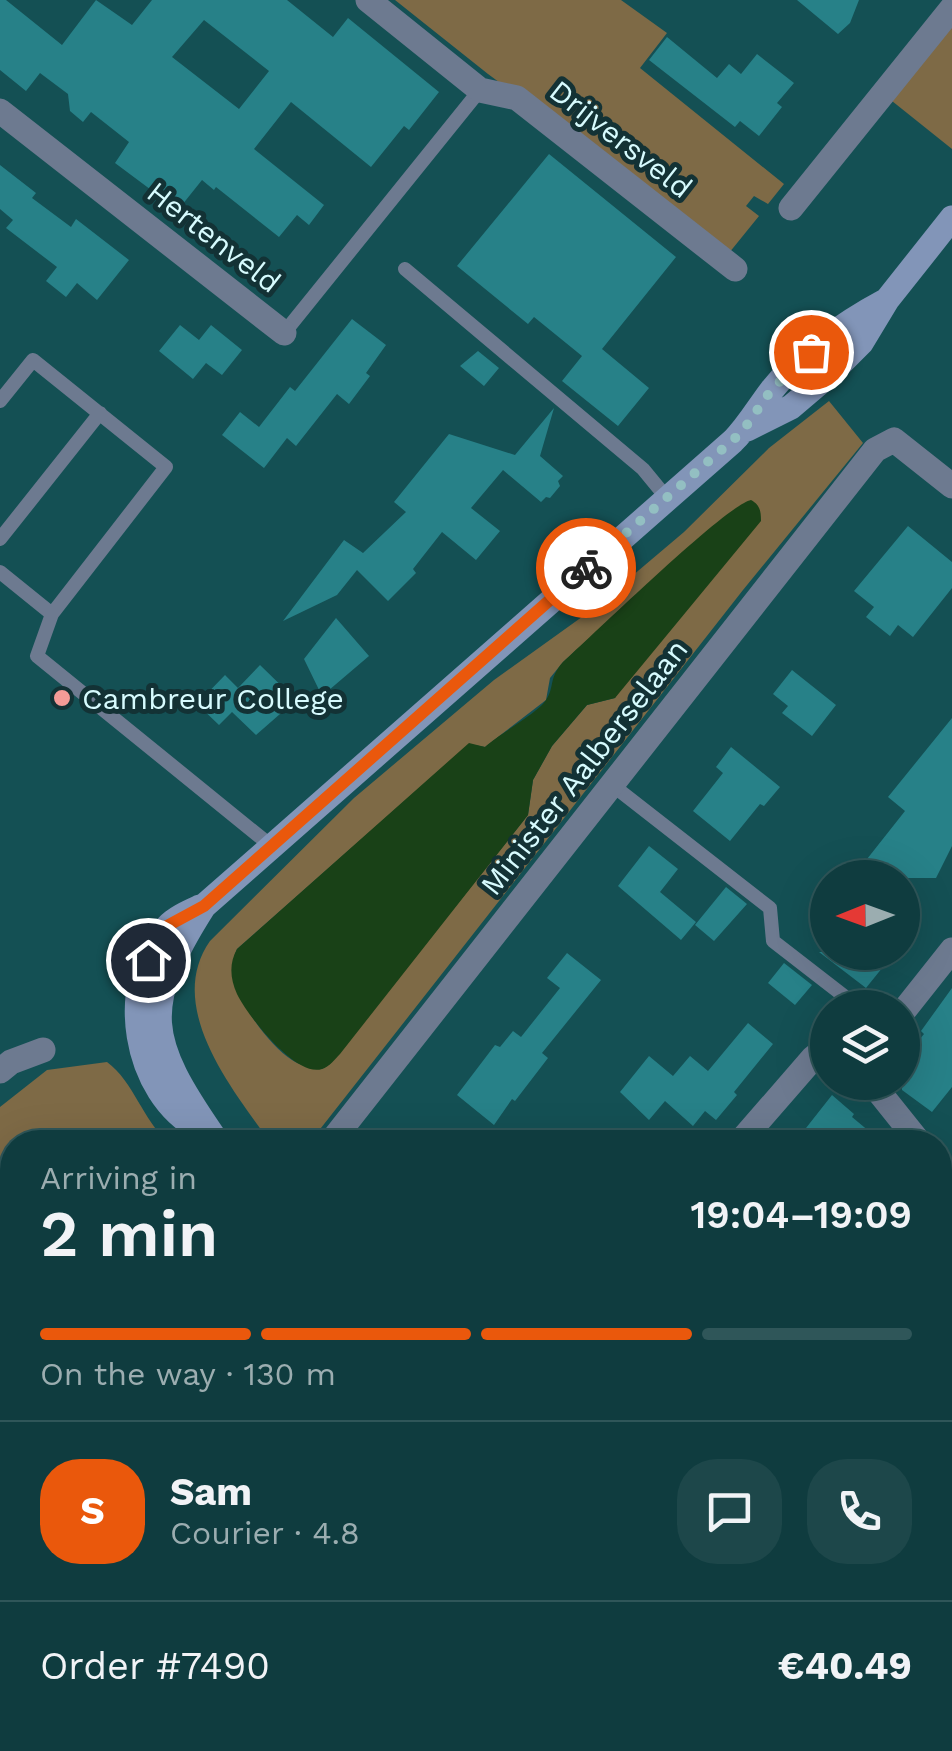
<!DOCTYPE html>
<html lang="en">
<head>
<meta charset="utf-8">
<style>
	:root { --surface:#0f3c3f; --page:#1d474a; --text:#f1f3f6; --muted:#9badb0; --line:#2f5659; --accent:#ea580c }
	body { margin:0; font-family:"Work Sans",sans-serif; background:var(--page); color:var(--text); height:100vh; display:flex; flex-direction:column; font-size:38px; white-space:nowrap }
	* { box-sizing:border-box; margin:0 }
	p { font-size:32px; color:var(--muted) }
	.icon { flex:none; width:55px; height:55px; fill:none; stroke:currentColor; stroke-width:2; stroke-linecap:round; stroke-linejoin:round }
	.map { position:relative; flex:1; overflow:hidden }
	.details { position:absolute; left:0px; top:1130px; width:952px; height:622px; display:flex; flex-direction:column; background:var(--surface); border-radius:40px 40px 0 0; box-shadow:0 10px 40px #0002,0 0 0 2px var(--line) }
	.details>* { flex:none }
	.needle { width:65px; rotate:269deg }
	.fabs { position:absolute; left:810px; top:860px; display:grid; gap:20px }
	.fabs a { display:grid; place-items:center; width:110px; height:110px; border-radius:50%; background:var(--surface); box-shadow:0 10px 40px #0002,0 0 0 2px var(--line); font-size:50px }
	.pin { position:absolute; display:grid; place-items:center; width:85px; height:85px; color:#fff; margin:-42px; border:5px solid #fff; border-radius:50%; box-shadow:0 2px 10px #0007 }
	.courier { position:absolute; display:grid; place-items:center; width:100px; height:100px; margin:-50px; border:8px solid #ea580c; border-radius:50%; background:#fff; color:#222; box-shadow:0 2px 12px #0007 }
	.headline em { font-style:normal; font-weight:600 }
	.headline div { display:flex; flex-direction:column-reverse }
	.headline { display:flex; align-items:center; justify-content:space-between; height:170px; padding:0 40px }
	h1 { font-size:65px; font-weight:600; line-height:75px }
	.bar { display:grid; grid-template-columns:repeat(4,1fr); gap:15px 10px; align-content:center; height:120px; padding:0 40px }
	.bar i { height:12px; border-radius:8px; background:var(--line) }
	.bar .on { background:var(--accent) }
	.bar p { grid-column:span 4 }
	.line { display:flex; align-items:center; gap:25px; padding:0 40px; border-top:2px solid var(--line) }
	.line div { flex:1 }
	.round { display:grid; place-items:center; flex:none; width:105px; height:105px; border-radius:40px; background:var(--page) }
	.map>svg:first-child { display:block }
	.green { fill:#7e6a46; fill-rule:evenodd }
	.water { fill:#194117 }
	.building { fill:#278188; fill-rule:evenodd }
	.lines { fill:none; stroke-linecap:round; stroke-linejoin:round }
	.lane { stroke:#6d7a90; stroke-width:14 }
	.street { stroke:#6d7a90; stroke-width:25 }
	.secondary { stroke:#8295b8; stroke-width:25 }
	.done { stroke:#93bfc2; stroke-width:10; stroke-dasharray:0 18 }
	.route { stroke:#ea580c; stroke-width:12 }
	.poi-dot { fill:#f59b97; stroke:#133235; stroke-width:4 }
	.labels { text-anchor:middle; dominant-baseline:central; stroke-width:10; stroke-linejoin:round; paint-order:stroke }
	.street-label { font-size:30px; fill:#d7fbfe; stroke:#133235 }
	.poi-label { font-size:30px; fill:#d7fbfe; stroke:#133235; text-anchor:start }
</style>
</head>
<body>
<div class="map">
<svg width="952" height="1751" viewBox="0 0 952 1751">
	<rect width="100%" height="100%" fill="#145054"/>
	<!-- green -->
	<path class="green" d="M395,0h226l46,33 -27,35 144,116 -16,20 -14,-8 -8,10 13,10 -30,37 -241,-179z
		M952,25v124l-60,-48z
		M829,401l34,42 -120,147 -433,552h-40c-37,-52 -106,-135 -60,-201l144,-143 140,-118 99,-71 91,-77 85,-84zM714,525l-99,173 -28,7 -35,41 -19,34 -5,35 -198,249 -8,5c-9,-2 -22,-3 -30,-9 -28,-18 -71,-78 -55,-111l232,-205 16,3 61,-47 4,-22 13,-16z
		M107,1062c27,20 35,57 61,80h-156v232l-12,-16v-251l47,-37z"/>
	<!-- water -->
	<path class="water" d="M751,500c9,5 10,11 10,21l-146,177 -28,7 -35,41 -19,34 -5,35 -188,239c-5,5 -11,13 -18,15 -26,9 -75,-54 -85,-75 -7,-15 -8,-31 0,-45l232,-206 16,4c14,-13 53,-34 61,-47 9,-13 2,-21 17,-38 29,-26 163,-157 188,-162z"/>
	<!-- building -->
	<path class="building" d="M0,0h6l56,45 34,-45 36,25 20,-25h135l46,37 15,-19 91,74 -30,38 -5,-4 -33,41 -80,-65 -37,47 70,56 -15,20 -12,-10 -18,22 -63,-50 -2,3 -12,-10 -24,30 -63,-47 14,-21 -38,-30 -8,10 -13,-11 -2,-17 -28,-21 -14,18 -26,-21zM204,20l65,51 -30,38 -67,-52z
		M797,0h62l-9,23 -12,11z
		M667,37l50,41 12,-14 12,10 16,-20 37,29 -17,20 5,4 -23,29 -19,-15 -5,6 -86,-67z
		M549,154l127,103 -74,92 47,39 -31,38 -56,-45 20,-25 -48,-39 -6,7 -71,-58z
		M0,165l36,28 -4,5 39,29 5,-8 53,41 -32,40 -20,-17 -11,14 -20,-16 11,-14 -51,-39 7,-8 -13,-11z
		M352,319l34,26 -20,28 4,3 -21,28 -12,-10 -41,52 -9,-8 -23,30 -42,-33 18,-23 19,15 31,-40 5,4z
		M180,325l19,15 12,-15 31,25 -20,25 -16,-12 -13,16 -34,-28z
		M478,351l21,17 -15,18 -24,-20z
		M554,408l-14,48 23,20 -5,5 2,5 -10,12 -4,-1 -5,5 -38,-32 -32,38 29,23 -24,29 -34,-28 -29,37 3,4 -28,28 -31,-31 -20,25 -54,26 61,-81 19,13 43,-41 -12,-10 55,-68 66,21z
		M908,526l44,36v26l-39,49 -15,-12 -8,11 -24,-19 8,-10 -20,-16z
		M336,618l33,38 -47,40 -18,-37z
		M260,665l36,35 -40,35 -24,-23 -13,13 -22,-21 28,-29 13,13z
		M792,670l44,35 -24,31 -30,-23 6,-7 -15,-12z
		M952,718v128l-16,32h-84l53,-67 -17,-14z
		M731,747l49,40 -16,19 -4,-2 -30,37 -37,-30 30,-38 -7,-6z
		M649,846l29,23 -18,23 36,30 -15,18 -63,-54z
		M726,887l21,17 -33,37 -19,-16z
		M819,952h76l-29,36z
		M567,953l34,27 -59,73 6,5 -33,43 -3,-2 -18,26 -37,-30 38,-50 5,2 13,-16 8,6 39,-49 -13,-10z
		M784,963l28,22 -17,20 -27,-22z
		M952,988v99l-20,25 -30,-22v-29l22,-27 -3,-3z
		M748,1023l25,21 -39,48 3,3 -21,25 -11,-9 -12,15 -28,-25 -16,19 -29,-28 29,-36 24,20 17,-20 18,15z
		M832,1095l22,19 -2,3 30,25h-87z"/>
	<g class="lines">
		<!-- lane -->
		<path class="lane" d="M405,269l238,200 23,28
			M284,333l196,-243
			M0,401l33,-41 133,107 -114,147 -15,42 233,189
			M0,539l100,-126
			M0,572l52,42
			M611,784l159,124 3,33 71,55v12
			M445,1740l13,11
			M365,1751l10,-11
			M926,1751l3,-11"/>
		<!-- street -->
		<path class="street" d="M368,0l112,90 37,8 218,171
			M0,111l284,222
			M791,208l161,-200
			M902,1013l50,-63
			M0,1071l11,-9 32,-12
			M871,1082l48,60
			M331,1142l544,-692 19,-10 58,46
			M740,1142l73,-84 15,-12
			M940,1167l12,9
			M0,1428l12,16
			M0,1532l12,10
			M940,1534l12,-13
			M90,1751v-11"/>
		<!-- secondary -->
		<path class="secondary" d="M747,429l44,-22 40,-34 30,-30 26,-43 65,-82
			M200,1129c-67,-35 -84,-145 -33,-202 8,-9 22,-15 33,-20
			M214,1137c-67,-97 -75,-129 -10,-231l529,-465c15,-15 25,-33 38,-50 30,-38 73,-68 116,-91
			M789,1751l2,-11
			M812,1751l3,-11"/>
	</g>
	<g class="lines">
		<!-- done -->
		<path class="done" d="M586,568l156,-136 30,-43 39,-37"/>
		<!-- route -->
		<path class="route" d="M148,960l19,-34 37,-20 382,-338"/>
	</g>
	<!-- markers -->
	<circle class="poi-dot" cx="62" cy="698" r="10"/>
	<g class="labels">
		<!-- street labels -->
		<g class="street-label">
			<text transform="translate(621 139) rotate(38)">Drijversveld</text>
			<text transform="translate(214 237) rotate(38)">Hertenveld</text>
			<text transform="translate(584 767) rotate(-52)">Minister Aalberselaan</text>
		</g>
		<!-- poi labels -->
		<g class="poi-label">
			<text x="82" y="698">Cambreur College</text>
		</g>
	</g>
</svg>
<div class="fabs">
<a><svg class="needle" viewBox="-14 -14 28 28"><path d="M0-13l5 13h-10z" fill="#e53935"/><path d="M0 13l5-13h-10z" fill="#9badb0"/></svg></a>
<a><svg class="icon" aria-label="layers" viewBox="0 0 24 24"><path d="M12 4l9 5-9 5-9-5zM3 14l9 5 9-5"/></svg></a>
</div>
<div class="pin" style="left:811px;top:352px;background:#ea580c"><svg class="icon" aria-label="bag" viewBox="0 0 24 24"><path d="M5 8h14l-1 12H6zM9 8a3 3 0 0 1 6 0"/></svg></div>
<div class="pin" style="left:148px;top:960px;background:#1f2937"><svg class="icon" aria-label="home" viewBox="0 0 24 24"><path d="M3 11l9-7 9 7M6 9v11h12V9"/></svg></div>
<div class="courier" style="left:586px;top:568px"><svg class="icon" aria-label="bike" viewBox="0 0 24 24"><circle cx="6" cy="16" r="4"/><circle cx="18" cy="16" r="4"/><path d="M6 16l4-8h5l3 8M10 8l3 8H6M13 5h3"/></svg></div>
<section class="details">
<div class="headline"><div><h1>2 min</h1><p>Arriving in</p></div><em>19:04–19:09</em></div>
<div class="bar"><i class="on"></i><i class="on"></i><i class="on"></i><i></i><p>On the way · 130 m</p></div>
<div class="line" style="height:180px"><b class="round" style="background:var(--accent);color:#fff">S</b><div><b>Sam</b><p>Courier · 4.8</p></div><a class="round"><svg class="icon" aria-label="chat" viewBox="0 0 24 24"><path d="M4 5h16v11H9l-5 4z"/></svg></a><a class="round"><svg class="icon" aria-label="phone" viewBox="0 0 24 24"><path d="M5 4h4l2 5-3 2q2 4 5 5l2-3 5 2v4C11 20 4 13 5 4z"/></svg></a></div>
<div class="line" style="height:130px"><div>Order #7490</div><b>€40.49</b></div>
</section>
</div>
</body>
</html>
